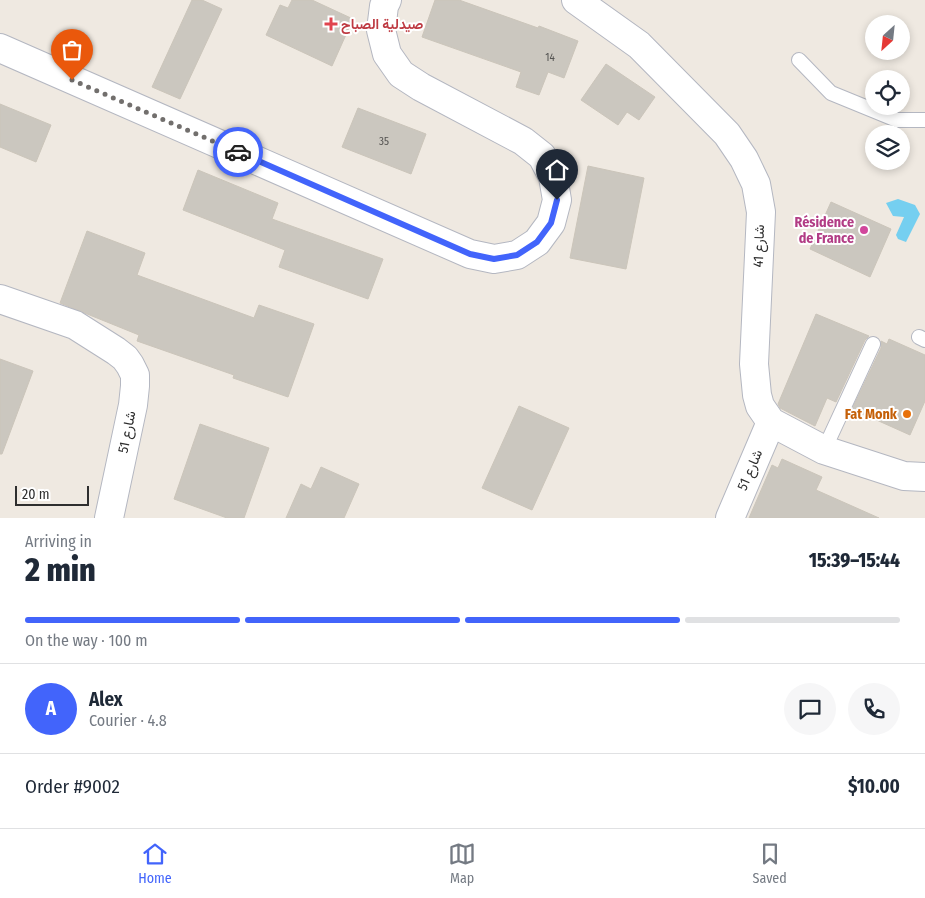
<!DOCTYPE html>
<html lang="en">
<head>
<meta charset="utf-8">
<style>
	:root { --surface:#fff; --page:#f6f6f7; --text:#1f2937; --muted:#747a83; --line:#e0e1e3; --accent:#4264fb }
	body { margin:0; font-family:"Fira Sans Condensed",Vazirmatn,sans-serif; background:var(--page); color:var(--text); height:100vh; display:flex; flex-direction:column; font-size:19px; white-space:nowrap }
	* { box-sizing:border-box; margin:0 }
	p { font-size:16px; color:var(--muted) }
	.icon { flex:none; width:28px; height:28px; fill:none; stroke:currentColor; stroke-width:2; stroke-linecap:round; stroke-linejoin:round }
	.map { position:relative; height:518px; overflow:hidden }
	.drawer { display:flex; flex-direction:column; background:var(--surface); flex:1 }
	.drawer>* { flex:none }
	.needle { width:32px; rotate:207deg }
	.buttons { position:absolute; left:865px; top:15px; display:grid; gap:10px }
	.buttons a { display:grid; place-items:center; width:45px; height:45px; border-radius:50%; background:var(--surface); box-shadow:0 2px 8px #0003; font-size:25px }
	.scale { position:absolute; left:15px; bottom:12px; width:74px; box-sizing:border-box; padding-left:5px; border:2px solid #2e2e2e; border-top:0; font-size:14px; line-height:18px; white-space:nowrap; color:#2e2e2e; -webkit-text-stroke:4px #fff; paint-order:stroke }
	.pin { position:absolute; display:grid; place-items:center; width:42px; height:42px; color:#fff; margin:-51px -21px; border-radius:50% 50% 50% 0; rotate:-45deg; box-shadow:0 0 5px #0007 }
	.pin .icon { rotate:45deg }
	.courier { position:absolute; display:grid; place-items:center; width:50px; height:50px; margin:-25px; border:4px solid #4264fb; border-radius:50%; background:#fff; color:#222; box-shadow:0 1px 6px #0007 }
	.head em { font-style:normal; font-weight:800 }
	.head div { display:flex; flex-direction:column-reverse }
	.head { display:flex; align-items:center; justify-content:space-between; height:85px; padding:0 25px }
	h1 { font-size:32px; font-weight:800; line-height:38px }
	.bar { display:grid; grid-template-columns:repeat(4,1fr); gap:8px 5px; align-content:center; height:60px; padding:0 25px }
	.bar i { height:6px; border-radius:4px; background:var(--line) }
	.bar .active { background:var(--accent) }
	.bar p { grid-column:span 4 }
	.line { display:flex; align-items:center; gap:12px; padding:0 25px; border-top:1px solid var(--line) }
	.line div { flex:1 }
	.round { display:grid; place-items:center; flex:none; width:52px; height:52px; border-radius:26px; background:var(--page) }
	.tabs { display:flex; justify-content:space-around; align-items:center; height:70px; border-top:1px solid var(--line); background:var(--surface); font-size:14px; color:var(--muted) }
	.tabs a { display:grid; justify-items:center; gap:2px }
	.tabs .active { color:var(--accent) }
	.map>svg:first-child { display:block }
	.water { fill:#75cff0 }
	.building { fill:#cbc7bf; stroke:#cbc5ba }
	.lines { fill:none; stroke-linecap:round; stroke-linejoin:round }
	.lane-casing { stroke:#b4b7c1; stroke-width:16 }
	.street-casing { stroke:#b4b7c1; stroke-width:30 }
	.secondary-casing { stroke:#b4b7c1; stroke-width:30 }
	.lane { stroke:#fff; stroke-width:14 }
	.street { stroke:#fff; stroke-width:28 }
	.secondary { stroke:#fff; stroke-width:28 }
	.done { stroke:#726f6d; stroke-width:5; stroke-dasharray:0 9 }
	.route { stroke:#4264fb; stroke-width:6 }
	.health-dot { fill:#e0444e; stroke:#fff; stroke-width:2 }
	.hotel-dot { fill:#d1479c; stroke:#fff; stroke-width:2 }
	.food-dot { fill:#e8710a; stroke:#fff; stroke-width:2 }
	.labels { text-anchor:middle; dominant-baseline:central; stroke-width:4; stroke-linejoin:round; paint-order:stroke }
	.number-label { font-size:11px; fill:#555452 }
	.health-label { font-size:14px; font-weight:bold; fill:#be3a42; stroke:#fff; text-anchor:start }
	.hotel-label { font-size:14px; font-weight:bold; fill:#b23c85; stroke:#fff; text-anchor:end }
	.street-label { font-size:14px; fill:#2e2e2e; stroke:#fff }
	.food-label { font-size:14px; font-weight:bold; fill:#c56008; stroke:#fff; text-anchor:end }
</style>
</head>
<body>
<div class="map">
<svg width="925" height="518" viewBox="0 0 925 518">
	<rect width="100%" height="100%" fill="#efe9e1"/>
	<!-- water -->
	<path class="water" d="M898,199l17,6 5,9 -14,28 -8,-3 -2,-4 8,-18 -11,-1 -7,-13z"/>
	<!-- building -->
	<path class="building" d="M192,0h10l20,9 -42,90 -28,-12z
		M292,0h20l41,19 -21,47 -66,-31 14,-30 8,3z
		M435,0h24l79,28 1,-2 39,15 -14,37 -16,-6 -9,23 -23,-8 5,-15 -99,-35z
		M606,64l49,33 -16,23 -12,-8 -9,13 -37,-25z
		M0,104l51,21 -15,37 -36,-15z
		M358,108l68,26 -15,40 -69,-27z
		M588,166l56,12 -18,91 -56,-11z
		M198,170l80,33 -6,16 111,40 -15,40 -89,-32 6,-17 -102,-40z
		M831,202l60,27 -21,48 -60,-28z
		M87,231l58,22 -8,22 117,43 5,-13 55,19 -26,73 -55,-19 1,-3 -97,-34 2,-6 -79,-32z
		M816,314l53,22 -4,4 -29,62 -9,-4 -12,28 -35,-18 -2,-4z
		M889,339l36,16v46l-15,34 -58,-26 29,-61v-7l6,3z
		M0,359l33,12 -31,83h-2z
		M519,406l50,22 -37,82 -50,-22z
		M200,424l69,24 -25,70h-17l-53,-19z
		M782,459l40,18 -6,13 63,28h-130l23,-53 6,3z
		M321,467l38,17 -15,34h-58l15,-34 10,5z"/>
	<g class="lines">
		<!-- lane casing -->
		<g class="lane-casing">
			<path id="lane" d="M799,60l32,33 66,27h28
				M919,337l6,3
				M824,450l49,-106"/>
		</g>
		<!-- street casing -->
		<g class="street-casing">
			<path id="street" d="M0,48l470,206 24,5 23,-4 20,-13 14,-19 6,-23 -4,-23 -11,-21 -19,-15 -102,-54 -20,-13 -14,-20 -6,-24 3,-24 3,-6
				M0,299l75,26 41,26 9,7 5,7 5,10v11l-2,19 -24,113
				M730,518l41,-96"/>
		</g>
		<!-- secondary casing -->
		<g class="secondary-casing">
			<path id="secondary" d="M576,0l63,45 88,89 17,25 12,25 5,28 -7,152 3,31 3,11 11,16 53,28 80,26 21,1"/>
		</g>
		<!-- lane -->
		<use href="#lane" class="lane"/>
		<!-- street -->
		<use href="#street" class="street"/>
		<!-- secondary -->
		<use href="#secondary" class="secondary"/>
	</g>
	<g class="lines">
		<!-- done -->
		<path class="done" d="M72,80l166,72"/>
		<!-- route -->
		<path class="route" d="M238,152l232,102 24,5 23,-4 20,-13 14,-19 6,-23"/>
	</g>
	<!-- markers -->
	<path class="health-dot" d="M328.5 16.5h5v5h5v5h-5v5h-5v-5h-5v-5h5z"/>
	<circle class="hotel-dot" cx="864" cy="230" r="5"/>
	<circle class="food-dot" cx="907" cy="414" r="5"/>
	<g class="labels">
		<!-- number labels -->
		<g class="number-label">
			<text x="550" y="57">14</text>
			<text x="384" y="141">35</text>
		</g>
		<!-- health labels -->
		<g class="health-label">
			<text x="341" y="24">صيدلية الصباح</text>
		</g>
		<!-- hotel labels -->
		<g class="hotel-label">
			<text x="854" y="222">Résidence<tspan x="854" dy="16">de France</tspan></text>
		</g>
		<!-- street labels -->
		<g class="street-label">
			<text transform="translate(759 246) rotate(-88)">شارع 41</text>
			<text transform="translate(127 432) rotate(-79)">شارع 51</text>
			<text transform="translate(750 470) rotate(-67)">شارع 51</text>
		</g>
		<!-- food labels -->
		<g class="food-label">
			<text x="897" y="414">Fat Monk</text>
		</g>
	</g>
</svg>
<div class="buttons">
<a><svg class="needle" viewBox="-14 -14 28 28"><path d="M0-13l5 13h-10z" fill="#e53935"/><path d="M0 13l5-13h-10z" fill="#747a83"/></svg></a>
<a><svg class="icon" aria-label="locate" viewBox="0 0 24 24"><circle cx="12" cy="12" r="6"/><path d="M12 2v4M12 18v4M2 12h4M18 12h4"/></svg></a>
<a><svg class="icon" aria-label="layers" viewBox="0 0 24 24"><path d="M12 4l9 5-9 5-9-5zM3 14l9 5 9-5"/></svg></a>
</div>
<div class="scale">20 m</div>
<div class="pin" style="left:72px;top:80px;background:#ea580c"><svg class="icon" aria-label="bag" viewBox="0 0 24 24"><path d="M5 8h14l-1 12H6zM9 8a3 3 0 0 1 6 0"/></svg></div>
<div class="pin" style="left:557px;top:200px;background:#1f2937"><svg class="icon" aria-label="home" viewBox="0 0 24 24"><path d="M3 11l9-7 9 7M6 9v11h12V9"/></svg></div>
<div class="courier" style="left:238px;top:152px"><svg class="icon" aria-label="car" viewBox="0 0 24 24"><path d="M5 17H2v-5l4-1 3-4h7l3 4 3 1v5h-3M9 17h6M6 11h13"/><circle cx="7" cy="17" r="2"/><circle cx="17" cy="17" r="2"/></svg></div>
</div>
<section class="drawer">
<div class="head"><div><h1>2 min</h1><p>Arriving in</p></div><em>15:39–15:44</em></div>
<div class="bar"><i class="active"></i><i class="active"></i><i class="active"></i><i></i><p>On the way · 100 m</p></div>
<div class="line" style="height:90px"><b class="round" style="background:var(--accent);color:#fff">A</b><div><b>Alex</b><p>Courier · 4.8</p></div><a class="round"><svg class="icon" aria-label="chat" viewBox="0 0 24 24"><path d="M4 5h16v11H9l-5 4z"/></svg></a><a class="round"><svg class="icon" aria-label="phone" viewBox="0 0 24 24"><path d="M5 4h4l2 5-3 2q2 4 5 5l2-3 5 2v4C11 20 4 13 5 4z"/></svg></a></div>
<div class="line" style="height:65px"><div>Order #9002</div><b>$10.00</b></div>
</section>
<nav class="tabs">
<a class="active"><svg class="icon" aria-label="home" viewBox="0 0 24 24"><path d="M3 11l9-7 9 7M6 9v11h12V9"/></svg>Home</a>
<a><svg class="icon" aria-label="map" viewBox="0 0 24 24"><path d="M3 6l6-2 6 2 6-2v14l-6 2-6-2-6 2zM9 4v14M15 6v14"/></svg>Map</a>
<a><svg class="icon" aria-label="saved" viewBox="0 0 24 24"><path d="M7 4h10v16l-5-4-5 4z"/></svg>Saved</a>
</nav>
</body>
</html>
